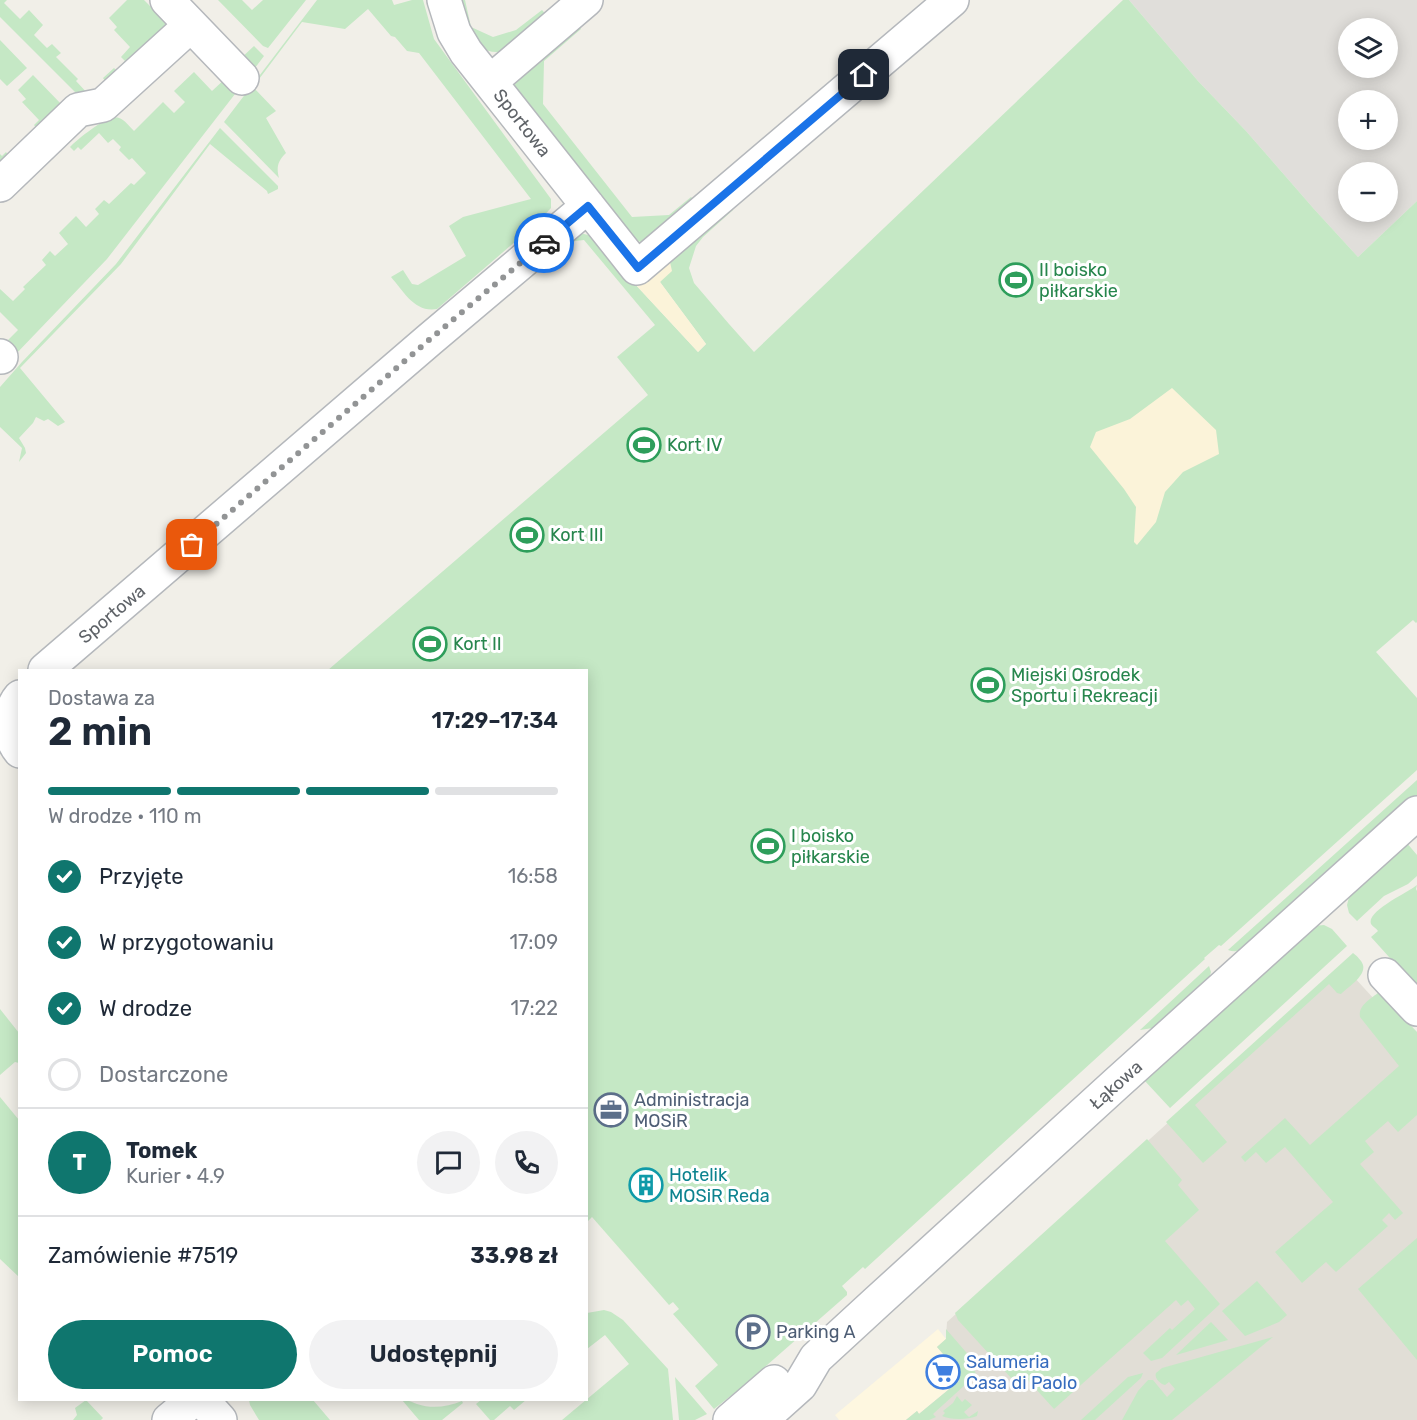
<!DOCTYPE html>
<html lang="pl">
<head>
<meta charset="utf-8">
<style>
	:root { --surface:#fff; --page:#f2f2f3; --text:#1f2937; --muted:#747a83; --line:#e0e1e3; --accent:#0f766e }
	body { margin:0; font-family:Rubik,sans-serif; background:var(--page); color:var(--text); height:100vh; display:flex; flex-direction:column; font-size:22px; white-space:nowrap }
	* { box-sizing:border-box; margin:0 }
	p { font-size:20px; color:var(--muted) }
	.icon { flex:none; width:33px; height:33px; fill:none; stroke:currentColor; stroke-width:2; stroke-linecap:round; stroke-linejoin:round }
	.map { position:relative; flex:1; overflow:hidden }
	.details { position:absolute; left:18px; top:669px; width:570px; height:732px; display:flex; flex-direction:column; background:var(--surface); border-radius:0px; box-shadow:0 3px 15px #0003 }
	.details>* { flex:none }
	.tools { position:absolute; left:1338px; top:18px; display:grid; gap:12px }
	.tools a { display:grid; place-items:center; width:60px; height:60px; border-radius:50%; background:var(--surface); box-shadow:0 3px 15px #0003; font-size:30px }
	.pin { position:absolute; display:grid; place-items:center; width:51px; height:51px; color:#fff; margin:-26px; border-radius:12px; box-shadow:0 3px 9px #0006 }
	.courier { position:absolute; display:grid; place-items:center; width:60px; height:60px; margin:-30px; border:4px solid #1a73e8; border-radius:50%; background:#fff; color:#222; box-shadow:0 2px 8px #0007 }
	.head em { font-style:normal; font-weight:600 }
	.head div { display:flex; flex-direction:column-reverse }
	.head { display:flex; align-items:center; justify-content:space-between; height:102px; padding:0 30px }
	h1 { font-size:39px; font-weight:600; line-height:45px }
	.bar { display:grid; grid-template-columns:repeat(4,1fr); gap:9px 6px; align-content:center; height:72px; padding:0 30px }
	.bar i { height:8px; border-radius:4px; background:var(--line) }
	.bar .selected { background:var(--accent) }
	.bar p { grid-column:span 4 }
	.line { display:flex; align-items:center; gap:15px; padding:0 30px; border-top:2px solid var(--line) }
	.line div { flex:1 }
	.round { display:grid; place-items:center; flex:none; width:63px; height:63px; border-radius:32px; background:var(--page) }
	ol { padding:0 30px; list-style:none }
	li { display:flex; align-items:center; gap:18px; height:66px }
	li p { margin-inline-start:auto }
	li .icon { padding:6px; border-radius:50%; background:var(--accent); color:#fff; stroke-width:4 }
	li:last-child { color:var(--muted) }
	li i { width:33px; height:33px; border:3px solid var(--line); border-radius:50% }
	.cta { display:flex; gap:12px; margin-top:auto; padding:12px 30px }
	.cta a { flex:1; height:69px; border-radius:36px; background:var(--accent); color:#fff; font-size:24px; font-weight:600; line-height:69px; text-align:center }
	.cta a+a { background:var(--page); color:var(--text) }
	.map>svg:first-child { display:block }
	.commercial { fill:#fef7e0 }
	.industrial { fill:#e0deda; fill-rule:evenodd }
	.education { fill:#e1ded6 }
	.green { fill:#c5e8c5 }
	.sand { fill:#fbf3d9 }
	.lines { fill:none; stroke-linecap:round; stroke-linejoin:round }
	.minor-casing { stroke:#b5b8bc; stroke-width:36 }
	.minor { stroke:#fff; stroke-width:33 }
	.done { stroke:#929495; stroke-width:6; stroke-dasharray:0 10.8 }
	.route { stroke:#1a73e8; stroke-width:8 }
	.labels { text-anchor:middle; dominant-baseline:central; stroke-width:6; stroke-linejoin:round; paint-order:stroke }
	.street-label { font-size:18px; fill:#5f6368; stroke:#fff }
	.leisure-label { font-size:18px; fill:#27864d; stroke:#fff; text-anchor:start }
	.service-label { font-size:18px; fill:#4e5e75; stroke:#fff; text-anchor:start }
	.culture-label { font-size:18px; fill:#0d838f; stroke:#fff; text-anchor:start }
	.shop-label { font-size:18px; fill:#366cbe; stroke:#fff; text-anchor:start }
</style>
</head>
<body>
<div class="map">
<svg width="1417" height="1420" viewBox="0 0 1417 1420">
	<rect width="100%" height="100%" fill="#f1efe8"/>
	<!-- commercial -->
	<path class="commercial" d="M938,1329l8,10 -2,16 -3,4 18,22 -40,33 -3,-2 -10,8h-67l-4,-5z"/>
	<!-- industrial -->
	<path class="industrial" d="M1129,0h288v201l-59,56 -44,-48 -68,-78 -48,-50zM1348,28h40v40h-40zM1348,100h40v40h-40zM1348,172h40v40h-40z"/>
	<!-- education -->
	<path class="education" d="M1343,965l74,81v374h-511l11,-9 2,3 40,-33 -18,-22 3,-4 -7,-8 9,-8 1,-17z"/>
	<!-- green -->
	<path class="green" d="M0,0h7l-3,3 16,16 9,-9 14,15 -9,10 13,13 5,-4 9,9 -5,4 22,22 -2,2 14,15 15,-15 -2,-3 11,-10 2,2 9,-9 -4,-4 9,-10 -16,-17 3,-3 -8,-9 18,-18h17l26,26v3l-65,62 -15,9h-7l-83,-83z
		M218,0h24l10,10 11,-10h43l-38,48 -5,-2z
		M317,0h75l2,5 18,-5h11l11,39 117,160v9l-13,14 -101,87c-22,4 -33,-17 -46,-32l12,-7 9,14 6,1 48,-29 -17,-30 14,-9 68,-18 -112,-146 -12,-2 -12,-14 -4,-1 -23,-27 -23,20 -43,-7 -49,65 23,24 -10,7 20,35c-8,8 -10,14 -7,25l-55,-56z
		M456,0h9l6,27 22,10 23,-7 26,-20 7,8c-11,8 -40,34 -52,34 -7,0 -13,-2 -18,-6z
		M1123,0h6l69,81 48,50 68,78 44,48 59,-56v421l-1,1 -3,-3 -37,32 41,46v72l-196,176 -2,-1 -15,13 1,1 -340,310 -2,-2 -21,19 5,6v3l-105,92 -28,22 -19,-23 23,-21 -45,-51 6,-5 -6,-7 -4,3 -77,-88 -5,5 -1,-552h-258l320,-275 -31,-38 38,-32 -71,-85 -9,1 -17,14v-6l22,-16 8,2 9,5 37,43 64,69 8,-8 -46,-62 8,-29 61,-47 4,4 -30,27 -7,9 -7,22 5,15 35,41 25,28z
		M577,23l4,6 -37,32 -1,43 89,113 37,-2 22,-18 3,3 -51,42 -8,-1 -122,-151v-6z
		M0,40l27,28 -20,18 -7,-7z
		M254,46l10,10 -22,29 -135,174 -93,97 -11,-11 15,-15 -18,-18v-23l13,12 12,-12 -2,-2 23,-22 -4,-5 8,-9 5,5 13,-12 -9,-11 17,-17 10,11 13,-13 -4,-5 9,-9 5,4 22,-21 3,2 12,-12 -14,-15 -3,2 -10,-10 2,-3 -8,-8 -5,4 -9,-10 -18,17 -3,-3 -4,4 -4,-4c8,-8 38,-33 49,-29 5,1 11,9 15,13l29,-29 11,11 11,-11 -11,-11 20,-19 18,19 15,-14 12,-17z
		M33,75l31,32 -64,70v-23l2,2 4,-4 2,3 30,-25 -4,-5 5,-5 -17,-18 4,-3 -8,-9z
		M220,128l58,58v3l-10,5 -1,-3 -57,-47 -89,120 -101,104 45,54 -7,4 -10,-7 -4,2 -8,-4 -3,6 -14,15 6,10 1,5 -7,9 3,-14 -22,-21v-40l22,-25 94,-98z
		M1417,780v16l-168,150c-7,4 -13,7 -21,4z
		M1406,842l11,13v21l-9,8 -24,12 -27,25 -8,-8 -2,-8 3,-12z
		M1417,885l-1,4 1,2v97l-46,-51 7,-6c-2,-3 -5,-4 -7,-7 -5,-13 38,-32 46,-39z
		M1324,925l8,4 15,17 -177,162 -26,-28 169,-154z
		M1353,953c4,3 9,8 10,12 3,11 -15,22 -22,29l-4,-1 -8,-9 -134,121 32,37 -24,21 -37,-41z
		M1209,966l2,6 -2,7 -50,48 -19,3z
		M1379,992l38,40v83l-19,17 -10,-11 -23,20 9,11 -14,12 43,49 -8,7 -6,-7 -7,7 6,6 -52,46 -10,-10 -24,21 -27,-31 58,-50 -48,-55 -19,16 -10,-11 -11,10 -4,-5 44,-39 25,27 89,-79 -39,-49c-2,-12 11,-18 19,-25z
		M0,1009l19,24v30l-4,-1 -15,13z
		M0,1097l19,23v157l-19,-18z
		M1147,1139l35,41 -4,5 21,25 -34,31 55,63 -58,54 -11,3 -8,-8 27,-25 2,2 23,-21 -7,-9 -7,6 -5,-6 -122,109 -29,-32 -11,10 -4,-5 2,-3 -54,-59 -3,-7z
		M1417,1238v122l-59,-71z
		M1257,1281l30,34 -8,7 -34,14 -23,-25z
		M604,1310l7,2 12,8 45,49 5,51h-111l67,-56 -24,-29 -18,14v-36z
		M1211,1322l17,18 -52,15z
		M946,1329l26,30 4,16 -43,39 3,3 -7,3h-23l11,-9 2,3 40,-33 -18,-22 3,-4 -7,-8 9,-8z
		M1273,1337l-101,83h-50l16,-29 10,-11h5l14,17 8,-8 -6,-7 -4,3c-5,-1 -11,-7 -9,-12l6,-5z
		M1143,1373l-2,5 -46,42h-14l47,-43z
		M675,1377l32,37 -12,6h-16z
		M957,1396l5,6 3,-3 7,6 -8,7 5,5 9,-6 -1,5c-9,4 -27,4 -35,0l3,-3 -2,-2 10,-8z
		M86,1400l17,18 -2,2h-28l4,-5 -2,-7z
		M249,1400h64l17,20h-71l-9,-15z
		M402,1400c7,0 9,2 15,4 15,5 30,3 45,-3l1,2 -21,17h-23z
		M481,1400h45l-12,10 -4,-4 -16,14h-4l-14,-16z"/>
	<!-- sand -->
	<path class="sand" d="M668,253l4,18 -12,11 46,62 -8,8 -64,-69z
		M1172,388l44,42 3,24 -36,18 -18,20 -9,30 -19,23 -3,-3 2,-35 -12,-18 -34,-42 6,-15 34,-13z"/>
	<g class="lines">
		<!-- minor casing -->
		<g class="minor-casing">
			<path id="minor" d="M167,0l75,78
				M444,0l10,32 12,20 171,216 315,-268
				M490,82l96,-82
				M0,185l78,-75 25,-5 88,-80
				M0,356l1,1
				M45,670l384,-330 159,-134
				M20,697c-12,14 -12,40 0,54
				M1385,975l32,34
				M202,1400l18,20
				M169,1420l24,-20
				M730,1420l44,-38
				M761,1420l39,-35 16,-27 62,-57 239,-218 300,-270"/>
		</g>
		<!-- minor -->
		<use href="#minor" class="minor"/>
	</g>
	<g class="lines">
		<!-- done -->
		<path class="done" d="M192,545l237,-205 115,-97"/>
		<!-- route -->
		<path class="route" d="M544,243l44,-37 50,62 226,-193"/>
	</g>
	<!-- icons -->
	<defs>
		<g id="stadium-ring" transform="scale(1.725)"><circle r="9.5" fill="#fff" stroke="#2e9e5b" stroke-width="1.5"/><path d="M0-5a6.5 5 0 1 0 0 10a6.5 5 0 1 0 0-10ZM-3.5-1.8h7v3.6h-7Z" fill="#2e9e5b"/></g>
		<g id="office-ring" transform="scale(1.725)"><circle r="9.5" fill="#fff" stroke="#5c6f8a" stroke-width="1.5"/><path d="M-6-3h4V-5.5h4V-3h4V5H-6ZM-1-4.5V-3h2v-1.5ZM-6 0V1H6V0Z" fill="#5c6f8a"/></g>
		<g id="building-ring" transform="scale(1.725)"><circle r="9.5" fill="#fff" stroke="#0f9aa8" stroke-width="1.5"/><path d="M-4-6H4V6H1V3H-1V6H-4ZM-2.5-4.3h1.7v1.8h-1.7ZM.8-4.3h1.7v1.8H.8ZM-2.5-1h1.7V.8h-1.7ZM.8-1h1.7V.8H.8Z" fill="#0f9aa8"/></g>
		<g id="parking-ring" transform="scale(1.725)"><circle r="9.5" fill="#fff" stroke="#5c6f8a" stroke-width="1.5"/><path d="M-3.5-5.5H1a3.5 3.5 0 0 1 0 7H-1V5.5H-3.5ZM-1-3.4V-.6H.8a1.4 1.4 0 0 0 0-2.8Z" fill="#5c6f8a"/></g>
		<g id="supermarket-ring" transform="scale(1.725)"><circle r="9.5" fill="#fff" stroke="#3f7fe0" stroke-width="1.5"/><path d="M-6-5.5h2.5l.6 2H6L4.5 2H-2.5L-4.4-4H-6ZM-1.5 3.2a1.3 1.3 0 1 0 .1 0ZM3 3.2a1.3 1.3 0 1 0 .1 0Z" fill="#3f7fe0"/></g>
	</defs>
	<g fill-rule="evenodd">
		<use href="#stadium-ring" x="1016" y="280"/>
		<use href="#stadium-ring" x="644" y="445"/>
		<use href="#stadium-ring" x="527" y="535"/>
		<use href="#stadium-ring" x="430" y="644"/>
		<use href="#stadium-ring" x="988" y="685"/>
		<use href="#stadium-ring" x="768" y="846"/>
		<use href="#office-ring" x="611" y="1110"/>
		<use href="#building-ring" x="646" y="1185"/>
		<use href="#parking-ring" x="753" y="1332"/>
		<use href="#supermarket-ring" x="943" y="1372"/>
	</g>
	<g class="labels">
		<!-- street labels -->
		<g class="street-label">
			<text transform="translate(522 123) rotate(52)">Sportowa</text>
			<text transform="translate(112 614) rotate(-40)">Sportowa</text>
			<text transform="translate(1116 1085) rotate(-42)">Łąkowa</text>
		</g>
		<!-- leisure labels -->
		<g class="leisure-label">
			<text x="1039" y="270">II boisko<tspan x="1039" dy="21">piłkarskie</tspan></text>
			<text x="667" y="445">Kort IV</text>
			<text x="550" y="535">Kort III</text>
			<text x="453" y="644">Kort II</text>
			<text x="1011" y="675">Miejski Ośrodek<tspan x="1011" dy="21">Sportu i Rekreacji</tspan></text>
			<text x="791" y="836">I boisko<tspan x="791" dy="21">piłkarskie</tspan></text>
		</g>
		<!-- service labels -->
		<g class="service-label">
			<text x="634" y="1100">Administracja<tspan x="634" dy="21">MOSiR</tspan></text>
			<text x="776" y="1332">Parking A</text>
		</g>
		<!-- culture labels -->
		<g class="culture-label">
			<text x="669" y="1175">Hotelik<tspan x="669" dy="21">MOSiR Reda</tspan></text>
		</g>
		<!-- shop labels -->
		<g class="shop-label">
			<text x="966" y="1362">Salumeria<tspan x="966" dy="21">Casa di Paolo</tspan></text>
		</g>
	</g>
</svg>
<div class="tools">
<a><svg class="icon" aria-label="layers" viewBox="0 0 24 24"><path d="M12 4l9 5-9 5-9-5zM3 14l9 5 9-5"/></svg></a>
<a>+</a>
<a>−</a>
</div>
<div class="pin" style="left:192px;top:545px;background:#ea580c"><svg class="icon" aria-label="bag" viewBox="0 0 24 24"><path d="M5 8h14l-1 12H6zM9 8a3 3 0 0 1 6 0"/></svg></div>
<div class="pin" style="left:864px;top:75px;background:#1f2937"><svg class="icon" aria-label="home" viewBox="0 0 24 24"><path d="M3 11l9-7 9 7M6 9v11h12V9"/></svg></div>
<div class="courier" style="left:544px;top:243px"><svg class="icon" aria-label="car" viewBox="0 0 24 24"><path d="M5 17H2v-5l4-1 3-4h7l3 4 3 1v5h-3M9 17h6M6 11h13"/><circle cx="7" cy="17" r="2"/><circle cx="17" cy="17" r="2"/></svg></div>
<section class="details">
<div class="head"><div><h1>2 min</h1><p>Dostawa za</p></div><em>17:29–17:34</em></div>
<div class="bar"><i class="selected"></i><i class="selected"></i><i class="selected"></i><i></i><p>W drodze · 110 m</p></div>
<ol>
<li><svg class="icon" aria-label="check" viewBox="0 0 24 24"><path d="M5 12l5 5 9-10"/></svg>Przyjęte<p>16:58</p></li>
<li><svg class="icon" aria-label="check" viewBox="0 0 24 24"><path d="M5 12l5 5 9-10"/></svg>W przygotowaniu<p>17:09</p></li>
<li><svg class="icon" aria-label="check" viewBox="0 0 24 24"><path d="M5 12l5 5 9-10"/></svg>W drodze<p>17:22</p></li>
<li><i></i>Dostarczone</li>
</ol>
<div class="line" style="height:108px"><b class="round" style="background:var(--accent);color:#fff">T</b><div><b>Tomek</b><p>Kurier · 4.9</p></div><a class="round"><svg class="icon" aria-label="chat" viewBox="0 0 24 24"><path d="M4 5h16v11H9l-5 4z"/></svg></a><a class="round"><svg class="icon" aria-label="phone" viewBox="0 0 24 24"><path d="M5 4h4l2 5-3 2q2 4 5 5l2-3 5 2v4C11 20 4 13 5 4z"/></svg></a></div>
<div class="line" style="height:78px"><div>Zamówienie #7519</div><b>33.98 zł</b></div>
<div class="cta"><a>Pomoc</a><a>Udostępnij</a></div>
</section>
</div>
</body>
</html>
